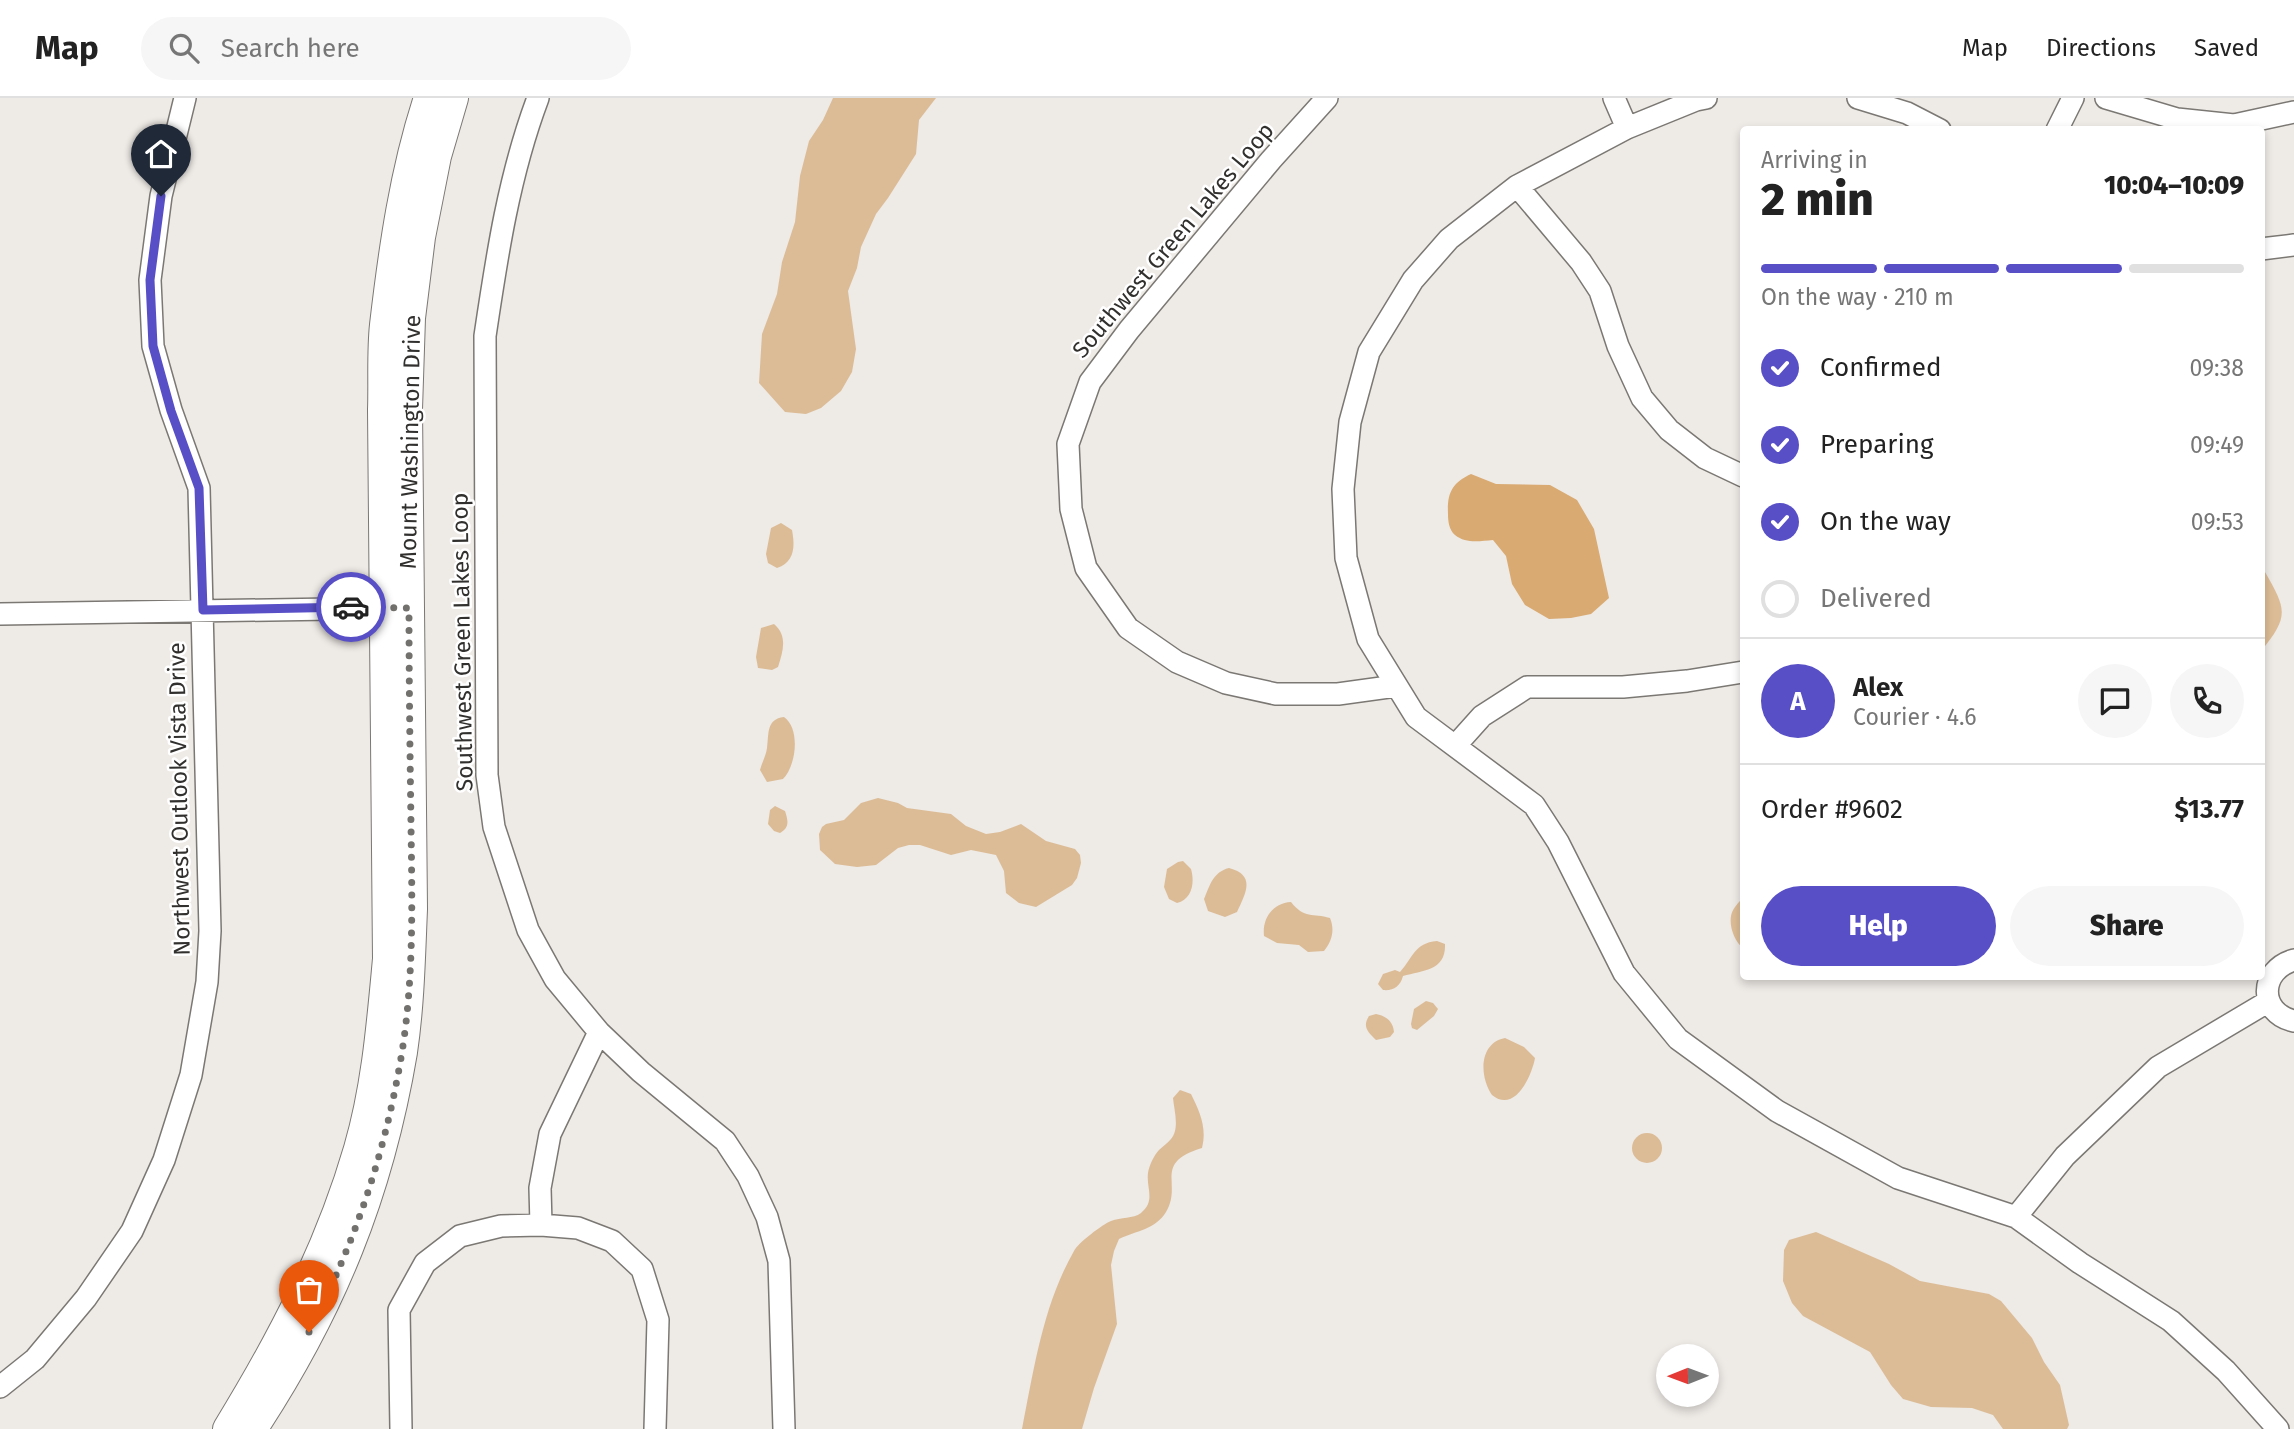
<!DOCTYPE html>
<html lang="en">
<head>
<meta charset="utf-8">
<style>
	:root { --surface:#fff; --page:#f6f6f6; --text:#222; --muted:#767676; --line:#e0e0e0; --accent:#584fc7 }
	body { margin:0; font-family:"Fira Sans",sans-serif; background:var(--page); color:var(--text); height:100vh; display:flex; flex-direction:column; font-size:26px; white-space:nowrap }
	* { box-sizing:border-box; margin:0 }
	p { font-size:23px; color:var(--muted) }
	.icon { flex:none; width:38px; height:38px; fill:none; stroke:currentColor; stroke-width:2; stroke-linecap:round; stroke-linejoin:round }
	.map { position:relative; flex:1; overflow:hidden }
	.drawer { position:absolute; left:1740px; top:28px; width:525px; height:854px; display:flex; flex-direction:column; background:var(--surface); border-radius:7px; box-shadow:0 4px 10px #0003 }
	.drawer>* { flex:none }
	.needle { width:46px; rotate:269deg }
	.controls { position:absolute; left:1656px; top:1246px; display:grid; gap:14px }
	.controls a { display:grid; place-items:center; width:63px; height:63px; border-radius:50%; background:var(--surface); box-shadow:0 4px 10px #0003; font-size:35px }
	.pin { position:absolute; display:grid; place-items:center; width:60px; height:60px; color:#fff; margin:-72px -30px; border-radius:50% 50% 50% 0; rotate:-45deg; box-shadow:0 0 7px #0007 }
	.pin .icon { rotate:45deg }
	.courier { position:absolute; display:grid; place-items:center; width:70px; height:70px; margin:-35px; border:5px solid #584fc7; border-radius:50%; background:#fff; color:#222; box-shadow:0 2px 9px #0007 }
	.summary em { font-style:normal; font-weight:800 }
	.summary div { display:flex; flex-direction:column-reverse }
	.summary { display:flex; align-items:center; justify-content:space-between; height:119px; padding:0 21px }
	h1 { font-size:46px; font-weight:800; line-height:52px }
	.bar { display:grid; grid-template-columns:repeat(4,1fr); gap:10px 7px; align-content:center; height:84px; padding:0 21px }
	.bar i { height:9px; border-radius:5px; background:var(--line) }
	.bar .selected { background:var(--accent) }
	.bar p { grid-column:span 4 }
	.line { display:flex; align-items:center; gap:18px; padding:0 21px; border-top:2px solid var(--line) }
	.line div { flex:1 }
	.round { display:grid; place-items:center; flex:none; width:74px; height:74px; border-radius:37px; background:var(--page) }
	ol { padding:0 21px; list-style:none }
	li { display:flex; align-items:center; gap:21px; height:77px }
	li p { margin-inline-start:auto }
	li .icon { padding:7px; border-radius:50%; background:var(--accent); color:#fff; stroke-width:4 }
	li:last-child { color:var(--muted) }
	li i { width:38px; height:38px; border:4px solid var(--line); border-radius:50% }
	.button { display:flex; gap:14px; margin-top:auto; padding:14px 21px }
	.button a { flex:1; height:80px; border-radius:42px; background:var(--accent); color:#fff; font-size:28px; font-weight:800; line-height:80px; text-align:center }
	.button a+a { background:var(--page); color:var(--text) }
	header { display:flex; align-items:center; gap:42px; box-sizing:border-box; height:98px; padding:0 35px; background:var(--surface); border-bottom:2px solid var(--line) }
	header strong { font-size:33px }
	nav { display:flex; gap:38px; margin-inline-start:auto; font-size:24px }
	.search { width:490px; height:63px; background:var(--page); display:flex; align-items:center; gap:18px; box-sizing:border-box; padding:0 24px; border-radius:38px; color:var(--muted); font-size:26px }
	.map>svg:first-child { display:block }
	.green { fill:#dcbc96 }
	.water { fill:#d9aa72 }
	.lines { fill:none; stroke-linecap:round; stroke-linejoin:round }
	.minor-casing { stroke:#7b7874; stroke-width:24 }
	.secondary-casing { stroke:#7b7874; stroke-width:32 }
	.minor { stroke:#fff; stroke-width:21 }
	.secondary { stroke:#fff; stroke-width:30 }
	.done { stroke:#73716e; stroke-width:7; stroke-dasharray:0 12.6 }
	.route { stroke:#584fc7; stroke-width:9 }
	.labels { text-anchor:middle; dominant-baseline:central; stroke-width:5; stroke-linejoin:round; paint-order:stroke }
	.street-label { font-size:23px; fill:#31302e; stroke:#fff }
</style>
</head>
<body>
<header>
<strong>Map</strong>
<div class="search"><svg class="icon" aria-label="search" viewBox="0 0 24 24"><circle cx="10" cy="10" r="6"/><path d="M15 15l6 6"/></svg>Search here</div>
<nav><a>Map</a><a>Directions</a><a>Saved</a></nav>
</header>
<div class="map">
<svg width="2294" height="1331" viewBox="0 0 2294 1331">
	<rect width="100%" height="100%" fill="#eeeae6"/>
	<!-- green -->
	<path class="green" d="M833,0h103l-17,22 -3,34 -28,44 -12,16 -15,33 -4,21 -9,23 8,58 -4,23 -11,19 -20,17 -15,6 -21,-2 -26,-29 3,-49 15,-40 5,-32 13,-40 5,-46 9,-35 14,-21z
		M781,425l11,7c3,16 3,32 -15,38l-9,-5 -2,-9 5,-26z
		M2261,471l4,3c21,37 25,44 -4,79z
		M774,526c14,12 9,27 4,43l-6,3 -14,-2 -2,-11 5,-29z
		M784,619c17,12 12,49 -1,62l-16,3 -7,-12c2,-8 6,-14 7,-22 2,-14 -1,-29 17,-31z
		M878,700l20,5 9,5 44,6 15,12 20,8 14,-2 21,-8 25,17 29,8 5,6 1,8 -4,15 -5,7 -36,22 -17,-4 -13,-10 -2,-22 -8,-16 -25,-5 -20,5 -31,-10h-11l-11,3 -22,17 -19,2 -22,-3 -15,-14 -1,-16 3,-7 4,-3 18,-4 17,-17z
		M775,708l10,5c3,9 5,17 -5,22l-6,-2 -6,-7 2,-14z
		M1183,763l8,8c4,14 1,30 -14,34l-8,-4 -5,-12 3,-18 11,-7z
		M1229,770c27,7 17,25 8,44l-12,5 -17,-6 -4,-12c6,-14 9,-27 25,-31z
		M1741,802h2v48c-8,-6 -14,-21 -12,-32 1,-6 6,-12 10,-16z
		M1291,804c13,17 22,11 39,16 5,12 2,23 -6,33l-16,1 -9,-7 -22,-2 -13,-7c-2,-18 9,-33 27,-34z
		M1437,843l8,3c1,27 -22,26 -42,32 -3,11 -10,15 -20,14l-5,-6 5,-10 12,-4 5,2c13,-14 14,-29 37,-31z
		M1426,903l7,2 5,6 -4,7 -17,14 -5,-2 -1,-4 3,-15z
		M1376,916c10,2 17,7 18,18l-4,5 -14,3c-8,-8 -14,-13 -7,-24z
		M1505,940l19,9 11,11c-3,17 -20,56 -43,37 -13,-19 -13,-52 13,-57z
		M1180,992l11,4c9,18 16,34 11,54 -50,15 -19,36 -36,64 -10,17 -30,19 -47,27l-5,12 -3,14 6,59 -23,64 -12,41h-60c12,-60 21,-124 52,-178 4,-8 29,-27 37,-30 10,-4 22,-2 30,-8 15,-12 5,-25 7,-40 1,-7 6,-18 11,-23 4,-4 9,-7 12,-11 9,-11 3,-29 2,-41z
		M1632 1050a15 15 0 1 1 30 0a15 15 0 1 1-30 0Z
		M1816,1134l73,32 31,17 69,13 12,7 31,37 12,24 16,23 9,40 -2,4h-64l-10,-14 -21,-7 -41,-1 -28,-8 -12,-14 -21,-33 -67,-36 -11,-13 -9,-22 1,-31 5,-10z"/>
	<!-- water -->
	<path class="water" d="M1471,376l25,10 54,1 27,15 17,29 15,69 -18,16 -20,4 -22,1 -24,-14 -13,-21 -6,-28 -13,-16c-13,1 -27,4 -38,-5 -6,-5 -7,-14 -7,-21 -1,-21 4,-31 23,-40z"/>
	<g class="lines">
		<!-- minor casing -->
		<g class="minor-casing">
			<path id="minor" d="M538,0c-29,77 -41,157 -53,238l2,439 7,52 34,103 27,49 44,53 42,40 84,69 23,35 19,41 12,44 5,168
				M1327,0l-56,62 -142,170 -39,52 -22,62 3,65 15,59 42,60 49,34 49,21 50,11h62l58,-8
				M1614,0l13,30
				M1706,0l-10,2 -69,28 -110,58 -68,53 -36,41 -44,72 -19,70 -7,67 3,69 22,81 48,78 118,88 24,37 66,131 54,66 99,72 121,67 118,39 64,46 91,58 55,50 52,58
				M1858,0l49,15 33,17
				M2106,0l71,21 57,6 60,-13
				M2057,32l16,-32
				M1517,88l64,76 19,29 18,55 24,52 27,32 36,28 38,18
				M2261,151l33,-4
				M0,516l396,-6
				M1456,647l26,-29 45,-29h96l64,-6 56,-9
				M2294,862c-35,10 -36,53 0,61
				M2016,1119l49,-61 93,-89 111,-66
				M541,1127l-1,-37 10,-54 49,-102
				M0,1289l35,-28 51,-61 46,-67 32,-71 27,-85 16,-93 3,-51 -11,-443 -28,-78 -18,-64 -3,-66 11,-84 24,-98
				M401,1331l-2,-119 26,-47 35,-27 41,-10 40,-1 37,3 34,13 30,28 16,51 -3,109"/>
		</g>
		<!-- secondary casing -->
		<g class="secondary-casing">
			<path id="secondary" d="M228,1331c54,-88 102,-180 131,-280 18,-62 23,-126 29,-190l-5,-549c1,-28 -1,-57 2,-85 9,-77 20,-154 44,-227
				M252,1331c79,-120 126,-235 150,-377 7,-47 8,-96 10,-143l-5,-500 3,-91 10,-81 16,-81 17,-58"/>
		</g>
		<!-- minor -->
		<use href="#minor" class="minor"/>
		<!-- secondary -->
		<use href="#secondary" class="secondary"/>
	</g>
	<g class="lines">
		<!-- done -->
		<path class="done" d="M309,1234c47,-92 76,-178 93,-280 12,-75 10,-152 9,-227 -1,-72 -2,-145 -2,-217l-58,-1"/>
		<!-- route -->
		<path class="route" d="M161,98l-11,84 3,66 18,65 28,77 4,122 148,-3"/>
	</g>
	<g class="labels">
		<!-- street labels -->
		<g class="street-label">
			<text transform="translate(1173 142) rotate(-50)">Southwest Green Lakes Loop</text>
			<text transform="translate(410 344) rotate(-89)">Mount Washington Drive</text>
			<text transform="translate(462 544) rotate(-91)">Southwest Green Lakes Loop</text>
			<text transform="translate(179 701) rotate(-91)">Northwest Outlook Vista Drive</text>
		</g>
	</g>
</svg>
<div class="controls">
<a><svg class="needle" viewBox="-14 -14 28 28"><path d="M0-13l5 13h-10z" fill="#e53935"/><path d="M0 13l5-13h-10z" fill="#767676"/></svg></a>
</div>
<div class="pin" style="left:309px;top:1234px;background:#ea580c"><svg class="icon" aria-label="bag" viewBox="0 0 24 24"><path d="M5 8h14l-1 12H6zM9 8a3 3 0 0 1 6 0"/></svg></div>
<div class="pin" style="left:161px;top:98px;background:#1f2937"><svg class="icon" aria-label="home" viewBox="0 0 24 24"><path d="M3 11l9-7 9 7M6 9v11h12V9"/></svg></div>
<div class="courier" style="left:351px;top:509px"><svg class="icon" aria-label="car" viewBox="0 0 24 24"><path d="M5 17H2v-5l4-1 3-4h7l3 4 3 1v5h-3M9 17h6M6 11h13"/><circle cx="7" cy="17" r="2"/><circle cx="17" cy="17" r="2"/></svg></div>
<section class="drawer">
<div class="summary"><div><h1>2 min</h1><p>Arriving in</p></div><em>10:04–10:09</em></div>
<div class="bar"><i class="selected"></i><i class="selected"></i><i class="selected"></i><i></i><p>On the way · 210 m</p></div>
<ol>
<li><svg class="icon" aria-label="check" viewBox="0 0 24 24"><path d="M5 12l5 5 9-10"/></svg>Confirmed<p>09:38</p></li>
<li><svg class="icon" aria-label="check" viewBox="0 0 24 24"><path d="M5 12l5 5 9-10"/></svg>Preparing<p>09:49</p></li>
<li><svg class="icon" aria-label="check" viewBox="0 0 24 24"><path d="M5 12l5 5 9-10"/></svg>On the way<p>09:53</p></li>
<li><i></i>Delivered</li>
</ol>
<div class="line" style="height:126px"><b class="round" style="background:var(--accent);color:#fff">A</b><div><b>Alex</b><p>Courier · 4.6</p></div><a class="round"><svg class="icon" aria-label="chat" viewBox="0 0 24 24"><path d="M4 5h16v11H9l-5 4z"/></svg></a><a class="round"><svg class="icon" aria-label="phone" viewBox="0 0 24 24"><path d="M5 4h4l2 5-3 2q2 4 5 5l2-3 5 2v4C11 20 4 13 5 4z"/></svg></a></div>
<div class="line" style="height:91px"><div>Order #9602</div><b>$13.77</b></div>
<div class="button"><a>Help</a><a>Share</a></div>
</section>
</div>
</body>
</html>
